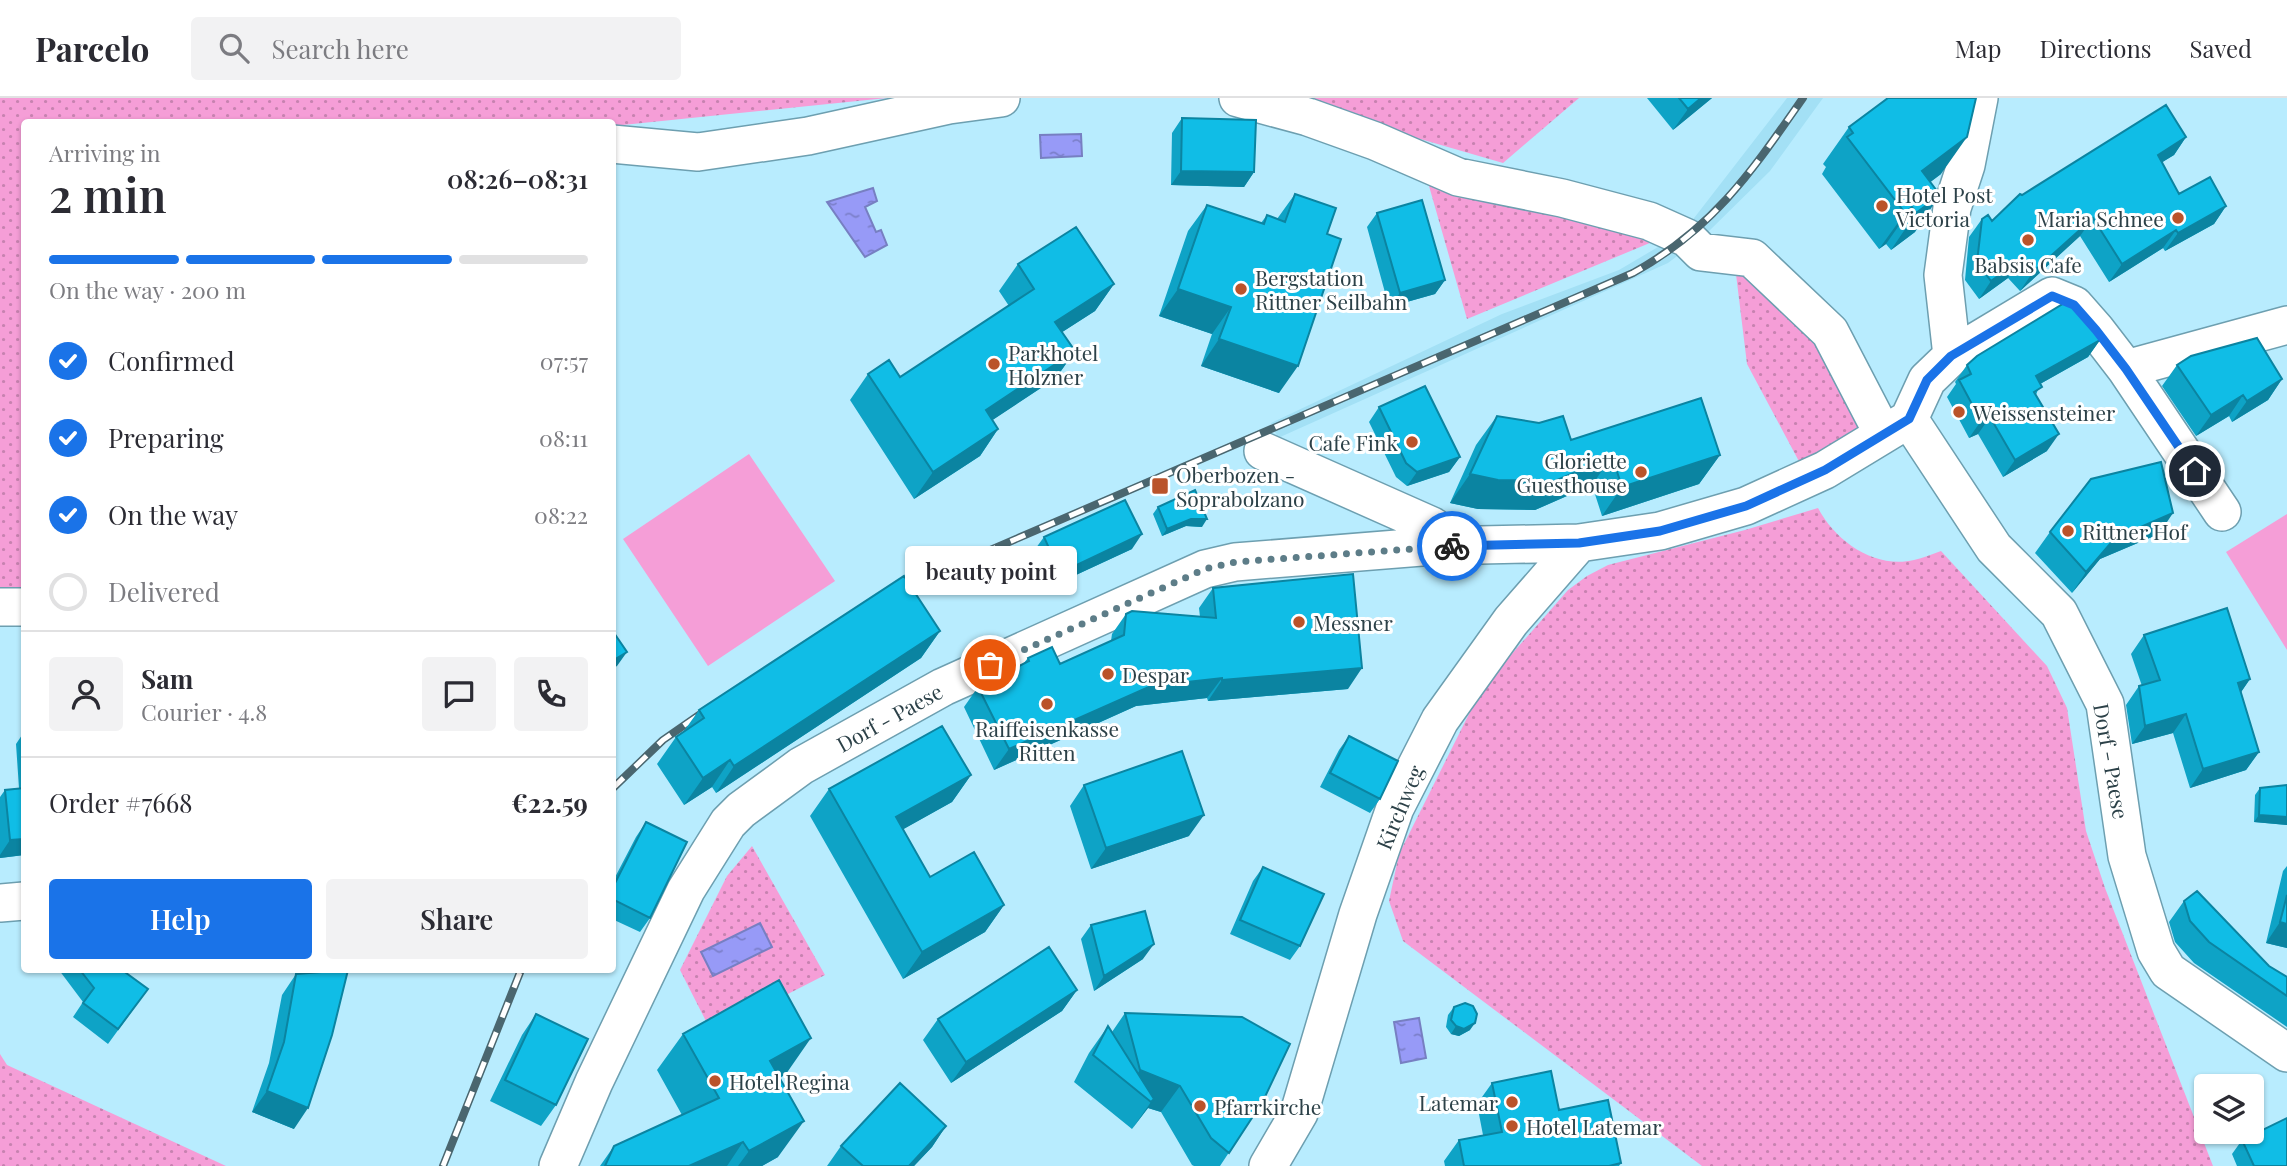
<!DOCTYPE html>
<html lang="en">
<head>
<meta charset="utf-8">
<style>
	:root { --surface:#fff; --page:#f2f2f3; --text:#2b2b33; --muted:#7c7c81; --line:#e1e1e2; --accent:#1a73e8 }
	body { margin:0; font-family:"Playfair Display",serif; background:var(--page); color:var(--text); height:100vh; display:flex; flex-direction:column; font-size:26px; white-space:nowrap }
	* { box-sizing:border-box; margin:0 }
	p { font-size:23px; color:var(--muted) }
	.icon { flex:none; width:38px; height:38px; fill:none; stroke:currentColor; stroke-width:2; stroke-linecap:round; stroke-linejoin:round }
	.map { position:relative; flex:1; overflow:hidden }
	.side { position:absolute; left:21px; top:21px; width:595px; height:854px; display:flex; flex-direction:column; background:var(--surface); border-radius:7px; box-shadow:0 2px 5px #0004 }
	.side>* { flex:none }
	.fabs { position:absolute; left:2194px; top:976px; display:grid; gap:14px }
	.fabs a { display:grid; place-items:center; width:70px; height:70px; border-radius:7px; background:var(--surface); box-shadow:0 2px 5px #0004; font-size:35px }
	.pin { position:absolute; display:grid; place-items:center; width:60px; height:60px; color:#fff; margin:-30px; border:4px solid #fff; border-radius:50%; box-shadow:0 2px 7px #0007 }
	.courier { position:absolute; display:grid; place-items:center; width:70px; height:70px; margin:-35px; border:5px solid #1a73e8; border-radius:50%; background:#fff; color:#222; box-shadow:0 2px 9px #0007 }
	.bubble { position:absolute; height:49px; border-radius:7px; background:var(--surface); box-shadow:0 2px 5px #0004; font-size:23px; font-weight:600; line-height:49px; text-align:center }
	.overview em { font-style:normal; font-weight:600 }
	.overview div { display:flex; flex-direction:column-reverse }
	.overview { display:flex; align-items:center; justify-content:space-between; height:119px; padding:0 28px }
	h1 { font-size:46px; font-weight:600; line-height:52px }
	.bar { display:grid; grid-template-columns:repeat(4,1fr); gap:10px 7px; align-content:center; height:84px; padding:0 28px }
	.bar i { height:9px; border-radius:5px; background:var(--line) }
	.bar .current { background:var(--accent) }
	.bar p { grid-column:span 4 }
	.line { display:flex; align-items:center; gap:18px; padding:0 28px; border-top:2px solid var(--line) }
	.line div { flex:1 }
	.round { display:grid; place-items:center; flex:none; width:74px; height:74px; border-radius:7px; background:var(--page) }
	ol { padding:0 28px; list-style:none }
	li { display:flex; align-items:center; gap:21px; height:77px }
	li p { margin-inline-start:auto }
	li .icon { padding:7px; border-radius:50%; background:var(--accent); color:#fff; stroke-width:4 }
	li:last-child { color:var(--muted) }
	li i { width:38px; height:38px; border:4px solid var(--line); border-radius:50% }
	.action { display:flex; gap:14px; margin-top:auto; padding:14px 28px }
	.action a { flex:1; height:80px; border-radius:7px; background:var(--accent); color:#fff; font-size:28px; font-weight:600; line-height:80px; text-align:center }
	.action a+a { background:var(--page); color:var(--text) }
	header { display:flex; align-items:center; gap:42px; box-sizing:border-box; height:98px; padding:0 35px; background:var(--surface); border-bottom:2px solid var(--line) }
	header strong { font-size:33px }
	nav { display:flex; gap:38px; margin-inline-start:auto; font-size:24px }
	.search { width:490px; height:63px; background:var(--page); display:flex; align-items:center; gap:18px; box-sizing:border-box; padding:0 24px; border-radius:7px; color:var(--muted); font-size:26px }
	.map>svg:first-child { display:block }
	.built { fill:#a3e0f5 }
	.grass { fill:url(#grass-dots) }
	.pitch { fill:#f59ed7 }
	.water { fill:url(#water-ripples); stroke:#777fc2; stroke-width:2 }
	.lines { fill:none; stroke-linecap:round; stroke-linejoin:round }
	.minor-casing { stroke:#6d9fb0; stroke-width:40 }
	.minor { stroke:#fff; stroke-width:37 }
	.rail-casing { stroke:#4a666f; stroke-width:8 }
	.rail { stroke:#fff; stroke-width:5; stroke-dasharray:16; stroke-linecap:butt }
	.wall { fill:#0ea3c6 }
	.shaded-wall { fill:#0b84a1 }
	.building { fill:#10bde6; stroke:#0b84a1; stroke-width:2 }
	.done { stroke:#5d7d88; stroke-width:7; stroke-dasharray:0 12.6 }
	.route { stroke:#1a73e8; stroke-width:9 }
	.poi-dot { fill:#ba532a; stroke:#fff; stroke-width:2.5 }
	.labels { text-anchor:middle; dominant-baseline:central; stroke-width:6; stroke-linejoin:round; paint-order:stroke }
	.poi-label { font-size:21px; fill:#2c4148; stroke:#fff; text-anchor:start }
	.street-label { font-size:21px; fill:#2c4148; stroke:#fff }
</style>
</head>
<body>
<header>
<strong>Parcelo</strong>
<div class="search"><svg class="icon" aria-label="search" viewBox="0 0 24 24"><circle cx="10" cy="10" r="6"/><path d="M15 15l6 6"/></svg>Search here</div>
<nav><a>Map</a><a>Directions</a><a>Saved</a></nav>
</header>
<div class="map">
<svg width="2287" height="1068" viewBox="0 0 2287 1068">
	<defs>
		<pattern id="grass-dots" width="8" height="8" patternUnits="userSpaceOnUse" patternTransform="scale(1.75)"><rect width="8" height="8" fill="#f59ed7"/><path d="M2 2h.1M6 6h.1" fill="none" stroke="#c782b0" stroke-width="1.8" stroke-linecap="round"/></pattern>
		<pattern id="water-ripples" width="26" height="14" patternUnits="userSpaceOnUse" patternTransform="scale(1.75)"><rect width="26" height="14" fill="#979af7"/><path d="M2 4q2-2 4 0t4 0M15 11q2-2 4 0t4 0" fill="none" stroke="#7b7fca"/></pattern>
	</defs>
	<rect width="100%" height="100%" fill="#b8ecfe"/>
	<!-- built -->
	<path class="built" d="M1787,0h36l-53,73 -64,63 -38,29 -390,175 -7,-15 231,-109 117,-44 39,-23 33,-25z"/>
	<!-- grass -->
	<path class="grass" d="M0,0h887l-274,28 -1,-4h-588v497l-24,-1z
		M1279,0h300l-76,65z
		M1427,81l181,46 49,15 -190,79z
		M1735,168l90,70 49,93 -72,38 -55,-103z
		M1818,410c18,34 57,61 96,52 9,-2 18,-6 27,-9l106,115 20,42 19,123 19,57 108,278h-511l-299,-225 -14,-40 10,-47 83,-166 86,-98 19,-14 21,-11 137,-35z
		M752,748l73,129 -113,58 -32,-63 47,-94z
		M0,956l7,11 219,101h-226z"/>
	<!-- pitch -->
	<path class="pitch" d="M749,356l86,127 -127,85 -85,-127z
		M2287,416v136l-61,-98z"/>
	<!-- water -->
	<path class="water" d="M1081,36l1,22 -41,2 -1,-23z
		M873,90l4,13 -12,6 11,25 5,-2 6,15 -22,12 -38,-55z
		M760,825l12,24 -59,29 -12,-24z
		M1419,920l7,40 -25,5 -7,-41z"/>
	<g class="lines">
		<!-- minor casing -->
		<g class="minor-casing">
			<path id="minor" d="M1238,0l70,19 67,24 83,36 104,21 87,23 38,17 14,14 51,6 78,74 53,102
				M612,46l86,8 110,-16 141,-31 52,-7
				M1952,258l-9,-81 9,-67 14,-43 13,-67
				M2126,271l161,-44
				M1909,321l85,129 65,65 46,91 22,152 29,95 12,20 119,82
				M1263,353l169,75 2,20
				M0,509h24
				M0,805l24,-2
				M558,1068l36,-84 92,-192 42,-67 13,-13 60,-44 142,-79 262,-118 30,-7 199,-16 145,-3 81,-12 86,-25 79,-36 84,-51 18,-39 25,-24 100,-60 22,9 22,25 30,39 96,143
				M1268,1068l31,-53 59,-199 37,-106 45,-88 71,-99 68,-78"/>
		</g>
		<!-- minor -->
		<use href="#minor" class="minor"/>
		<!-- rail casing -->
		<g class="rail-casing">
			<path id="rail" d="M893,494l740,-319c81,-45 119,-102 170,-175
				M612,691l51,-49 46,-32
				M443,1068l78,-196"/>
		</g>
		<!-- rail -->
		<use href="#rail" class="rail"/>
	</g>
	<!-- wall -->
	<path class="wall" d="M1647,0h65l-39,32z
		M1182,20l72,54 -10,15 -73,-2 1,-52z
		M1849,29l92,47 -11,8 -15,50 -24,18 -5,-6 -7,5 -57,-75 4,-7 -3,-3z
		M2186,39l-12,18 -12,7 17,32 47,12 -12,18 -49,27 -2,-3 -54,34 -29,-46 -60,55 -12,-13 -29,21 -14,-19 4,-43 13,-18 10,2 30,-26z
		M1295,96l32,40 -48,159 -78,-27 11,-32 -53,-18 29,-85 19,-26 54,18 6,-8 10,4z
		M1377,115l68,67 -10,14 -46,13 -22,-80z
		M1018,166l96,20 -19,27 -33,21 13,19 -19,27 -64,42 6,9 -18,27 -66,43 -64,-99 18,-26 32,3 109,-71 -10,-15z
		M2100,242l-12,17 -48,27 -4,11 11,56 -44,26 -25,-43 -9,4 -22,-41 9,-13 -1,-2 12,-17z
		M2177,267l105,14 -14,21 -36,22 -3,-6 -33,20 -34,-50z
		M1379,309l81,50 -11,15 -42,14 -11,-9 -27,-55z
		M1497,318l74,24 149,15 -21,29 -97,32 -10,-31 -57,25 -57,-1 -28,-6 26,-58z
		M1158,409l44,20 -16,-1 -24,10 -9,-22z
		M2050,434l109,2 -59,25 -28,34 -37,-40z
		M1044,439l88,12 -82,38 -17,-35z
		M1213,490l135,101 -140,12 -1,-3 -71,8 -142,64 -30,-63 14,-20 45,-23 5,-6 32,6 51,-23 1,-7 14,-20 74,3 -1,-9z
		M940,533l-19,27 -205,135 -4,-6 -28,18 -27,-41 19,-27 8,-6 15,-21z
		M2144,537l106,44 -9,13 18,60 -13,18 -56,18 -17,-55 -41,11 -6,-39 13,-19h3l-11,-32z
		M24,634v123l-24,3v-61l5,-7 14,-2 -3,-44z
		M1349,638l31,63 -10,14 -50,-26 19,-37z
		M971,677l-19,27 -49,27 27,48 74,28 -19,27 -82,47 -93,-163 19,-27z
		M1084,687l105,51 -98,33 -21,-63z
		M2287,687v40l-33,-3 1,-27 5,-7z
		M646,724l4,96 -10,14 -28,-13v-36l24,-46z
		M2287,768v82l-21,-5 17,-72z
		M1263,769l37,79 -10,14 -60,-26 23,-53z
		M2184,803l85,65 18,11v50l-93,-64 -19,-21 -6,-20z
		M1091,827l52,34 -49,32 -13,-52z
		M59,872h63l26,19 -40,55 -35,-27 10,-15z
		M296,876l-2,155 -42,-17 17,-49 13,-68z
		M1077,892l-15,21 -111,72 -28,-43 15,-21z
		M1454,909l16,23 -11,6 -8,-2 -5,-7 2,-12z
		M1125,915l138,88 -43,65h-26l-2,-1 -31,-53 -13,-4 -16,21 -58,-47 15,-29 19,-27 4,6z
		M536,916l20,91 -15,21 -51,-25 32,-66z
		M683,936l103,40 -6,4 -2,79 -16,9h-162l14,-20 68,-31 -25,-45z
		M1492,985l67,27 62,53 -2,3h-174l-1,-5 15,-21 24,-5 -6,-31z
		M946,1028l-14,21 -18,19h-87l14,-20z
		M2242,1042l45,26h-50l-5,-12z"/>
	<!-- shaded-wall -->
	<path class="shaded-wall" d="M1701,0h11l-39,32 15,-21z
		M1967,39l-26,37 -42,32 23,-35z
		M2186,39l-12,18 -29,18 13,-18z
		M1181,73l73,1 -10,15 -73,-2z
		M1940,97l-25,37 -24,18 25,-37z
		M2226,108l-12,18 -49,27 13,-18z
		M1912,109l-26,37 -7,5 26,-36z
		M2093,120l-13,18 -60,55 13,-19z
		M2176,132l-13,18 -54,34 13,-18z
		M2020,162l-12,18 -29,21 12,-18z
		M1445,182l-10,14 -46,13 11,-14z
		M1114,186l-19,27 -59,38 19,-27z
		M1178,191l53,18 -19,27 -53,-18z
		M1219,241l79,27 -19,27 -78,-27z
		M2100,242l-12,17 -64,36 12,-17z
		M1075,253l-19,27 -89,59 19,-27z
		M2282,281l-14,21 -36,22 15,-21z
		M2243,297l-14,21 -33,20 15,-21z
		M1990,319l-12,17 -9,4 12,-17z
		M998,331l-18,27 -66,43 19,-27z
		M2059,336l-12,17 -44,26 12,-17z
		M1720,357l-21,29 -97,32 20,-29z
		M1612,358l-20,29 -57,25 -57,-1 -28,-6 20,-29z
		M1460,359l-11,15 -42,14 10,-14z
		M2173,415l-14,21 -59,25 -28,34 14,-21 29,-34z
		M1191,421h16l-5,8 -16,-1 -24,10 5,-7z
		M1142,436l-10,15 -82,38 10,-14z
		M940,533l-19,27 -205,135 18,-27z
		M627,554l-10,14 -5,3v-8z
		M1362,570l-14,21 -140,12 14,-21z
		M1222,580l-15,20 -71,8 -142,64 15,-21 142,-63z
		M2250,581l-13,19 1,-15z
		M2186,616l-13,19 -41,11 13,-18z
		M2259,654l-13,18 -56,18 13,-19z
		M730,662l-18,27 -28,18 19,-27z
		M971,677l-19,27 -75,42 19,-27z
		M1204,717l-15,21 -98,33 15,-21z
		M2259,717l28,2v8l-33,-3z
		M24,741v16l-24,3v-3l10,-15z
		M1004,807l-19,27 -82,47 19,-27z
		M2280,824l7,2v24l-21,-5z
		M1154,846l-11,15 -49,32 10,-15z
		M1077,892l-15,21 -111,72 15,-21z
		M1475,925l-5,7 -11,6 -8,-2 5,-8z
		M811,940l-25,36 -41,23 25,-36z
		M1140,972l40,16 -19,26 -13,-4 -16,21 19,-27 -21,-18z
		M267,993l41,17 -14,21 -42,-17z
		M804,1023l-26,36 -16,9h-24l11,-15z
		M946,1028l-14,21 -18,19h-5z
		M743,1044l-16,24h-38z"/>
	<!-- building -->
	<path class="building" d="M1679,0h22l-13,11z
		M1888,0h88l-9,39 -45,34 18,24 -24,18 -4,-6 -7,6 -58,-76 6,-4 -4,-6z
		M2166,7l20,32 -28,18 21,39 31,-17 16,29 -48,27 -2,-3 -54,34 -29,-46 -60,54 -13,-12 -29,21 -14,-19 5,-43 6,-4 4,6 28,-27 2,1z
		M1182,20l74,2 -2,52 -73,-1z
		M1295,96l41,14 -9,26 14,5 -43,127 -79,-27 12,-32 -53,-18 29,-84 57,19 3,-9 18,7z
		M1422,102l23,80 -45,13 -23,-80z
		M1076,129l38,57 -59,38 20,29 -89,59 12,19 -65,43 -65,-98 21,-14 11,17 134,-88 -16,-25z
		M2066,204l7,4 21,23 6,11 -64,36 6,11 -8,5 25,42 -44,26 -25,-43 -9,4 -22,-41 12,-6 -4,-9 10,-9z
		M2257,240l25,41 -35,22 -4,-6 -32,20 -34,-50 14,-9z
		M1425,288l35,71 -43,15 -11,-9 -27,-56z
		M1701,300l19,57 -98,32 -10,-31 -57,25 -57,-1 -28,-6 27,-58 42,7 24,-7 8,24z
		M2161,364l12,51 -58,25 -29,34 -36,-40 41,-53z
		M1195,392l12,29h-16l-24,10 -9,-22z
		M1125,402l17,34 -82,39 -16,-36z
		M1353,476l9,94 -140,12v-2l-71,8 -142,63 -31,-62 51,-26 -1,-3 24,-11 8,17 64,-29 2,-21 6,-3 84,7 -3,-30z
		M904,478l36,55 -206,135 -4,-6 -27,18 -27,-41 28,-19 -5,-8z
		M2227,510l23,71 -12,4 21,69 -56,17 -17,-55 -41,12 -6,-40 21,-6 -16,-45z
		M612,532l15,22 -15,9z
		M942,628l29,49 -75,42 34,60 44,-25 30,53 -82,47 -93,-163z
		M1349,638l49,25 -18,38 -50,-26z
		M1182,653l22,64 -98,33 -22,-63z
		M2287,687v32l-28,-2 1,-27z
		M24,690v51l-14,1 -5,-50z
		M646,724l41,20 -37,76 -38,-19v-10z
		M1263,769l61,27 -24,52 -60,-26z
		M2197,793l72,75 18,11v19l-78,-54 -19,-21 -6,-20z
		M2287,797v29l-7,-2z
		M1145,813l9,33 -50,32 -13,-51z
		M1049,849l28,43 -111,72 -28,-43z
		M80,872h42l26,19 -30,40 -35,-26 11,-15z
		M348,872l-16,65 -24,73 -41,-17 17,-49 12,-68z
		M779,882l32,58 -41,23 34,60 -55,30 -6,-9 -54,24h-84l9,-20 105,-48 -36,-64z
		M1465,905l8,3 4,8 -2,9 -11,6 -8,-3 -5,-6 3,-13z
		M1125,915l117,4 48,27 -27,57 -34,52 -18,-15 -31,-52 -40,-16z
		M536,916l52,25 -32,66 -51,-25z
		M1108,928l46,73 -3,3 -58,-47z
		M1551,973l8,39 49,-10 13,63 -12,3h-145l-5,-26 43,-8 -10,-49z
		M900,985l46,43 -37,40h-46l-22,-20z
		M2287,1020v48h-33l-12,-26z"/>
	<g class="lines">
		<!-- done -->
		<path class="done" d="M990,567l215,-96 30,-7 217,-16"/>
		<!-- route -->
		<path class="route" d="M1452,448l127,-3 81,-12 86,-25 79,-36 84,-51 18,-39 24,-24 101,-60 22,9 22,25 30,39 69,102"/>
	</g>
	<!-- markers -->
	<g class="poi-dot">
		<circle cx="1882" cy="108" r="7"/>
		<circle cx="2178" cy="120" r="7"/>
		<circle cx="2028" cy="142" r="7"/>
		<circle cx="1241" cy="191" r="7"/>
		<circle cx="994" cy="266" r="7"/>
		<circle cx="1959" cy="314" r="7"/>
		<circle cx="1412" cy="344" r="7"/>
		<circle cx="1641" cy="374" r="7"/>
		<rect x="1151" y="379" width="18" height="18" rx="3.5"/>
		<circle cx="2068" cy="433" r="7"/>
		<circle cx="1299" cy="524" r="7"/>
		<circle cx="1108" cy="576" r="7"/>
		<circle cx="1047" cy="606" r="7"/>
		<circle cx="715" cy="983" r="7"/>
		<circle cx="1512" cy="1004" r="7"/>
		<circle cx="1200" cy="1008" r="7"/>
		<circle cx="1512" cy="1028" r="7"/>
	</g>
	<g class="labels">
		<!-- poi labels -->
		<g class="poi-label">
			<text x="1896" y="96">Hotel Post<tspan x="1896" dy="24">Victoria</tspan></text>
			<text x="2164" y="120" text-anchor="end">Maria Schnee</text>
			<text x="2028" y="166" text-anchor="middle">Babsis Cafe</text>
			<text x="1255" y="179">Bergstation<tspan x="1255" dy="24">Rittner Seilbahn</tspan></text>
			<text x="1008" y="254">Parkhotel<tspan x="1008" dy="24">Holzner</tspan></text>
			<text x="1973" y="314">Weissensteiner</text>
			<text x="1398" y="344" text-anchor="end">Cafe Fink</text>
			<text x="1627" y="362" text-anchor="end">Gloriette<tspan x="1627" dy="24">Guesthouse</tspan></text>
			<text x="1176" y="376">Oberbozen -<tspan x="1176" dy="24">Soprabolzano</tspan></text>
			<text x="2082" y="433">Rittner Hof</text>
			<text x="1313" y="524">Messner</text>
			<text x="1122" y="576">Despar</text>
			<text x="1047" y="630" text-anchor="middle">Raiffeisenkasse<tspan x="1047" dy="24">Ritten</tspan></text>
			<text x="729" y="983">Hotel Regina</text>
			<text x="1498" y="1004" text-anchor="end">Latemar</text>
			<text x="1214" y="1008">Pfarrkirche</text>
			<text x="1526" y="1028">Hotel Latemar</text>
		</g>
		<!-- street labels -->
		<g class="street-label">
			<text transform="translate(889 619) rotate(-29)">Dorf - Paese</text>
			<text transform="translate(2112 663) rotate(80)">Dorf - Paese</text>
			<text transform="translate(1399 709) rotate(-67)">Kirchweg</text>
		</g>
	</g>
</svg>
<div class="fabs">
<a><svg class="icon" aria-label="layers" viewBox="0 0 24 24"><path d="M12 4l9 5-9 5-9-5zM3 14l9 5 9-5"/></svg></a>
</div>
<div class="pin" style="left:990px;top:567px;background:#ea580c"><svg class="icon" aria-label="bag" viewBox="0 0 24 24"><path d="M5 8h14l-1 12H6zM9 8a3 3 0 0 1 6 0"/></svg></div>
<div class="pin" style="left:2195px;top:373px;background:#1f2937"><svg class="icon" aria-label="home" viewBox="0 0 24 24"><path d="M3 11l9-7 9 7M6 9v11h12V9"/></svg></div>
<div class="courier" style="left:1452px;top:448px"><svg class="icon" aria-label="bike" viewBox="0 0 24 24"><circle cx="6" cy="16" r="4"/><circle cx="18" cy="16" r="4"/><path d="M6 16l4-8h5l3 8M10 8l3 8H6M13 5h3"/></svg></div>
<div class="bubble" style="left:905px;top:448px;width:172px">beauty point</div>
<section class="side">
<div class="overview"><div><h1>2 min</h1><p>Arriving in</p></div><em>08:26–08:31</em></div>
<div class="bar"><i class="current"></i><i class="current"></i><i class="current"></i><i></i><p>On the way · 200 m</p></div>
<ol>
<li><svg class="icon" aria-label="check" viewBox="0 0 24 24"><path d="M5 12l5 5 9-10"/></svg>Confirmed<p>07:57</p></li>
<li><svg class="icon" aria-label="check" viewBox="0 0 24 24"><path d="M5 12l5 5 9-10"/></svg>Preparing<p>08:11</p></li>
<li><svg class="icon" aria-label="check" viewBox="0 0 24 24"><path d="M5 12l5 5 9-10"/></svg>On the way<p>08:22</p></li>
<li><i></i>Delivered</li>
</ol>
<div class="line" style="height:126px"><a class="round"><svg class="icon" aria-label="person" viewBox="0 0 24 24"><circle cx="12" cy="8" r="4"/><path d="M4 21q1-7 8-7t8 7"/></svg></a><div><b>Sam</b><p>Courier · 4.8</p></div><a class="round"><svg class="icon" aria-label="chat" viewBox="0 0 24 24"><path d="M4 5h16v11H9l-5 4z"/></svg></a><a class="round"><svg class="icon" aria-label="phone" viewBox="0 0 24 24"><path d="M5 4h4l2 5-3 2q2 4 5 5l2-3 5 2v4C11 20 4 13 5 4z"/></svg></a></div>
<div class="line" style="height:91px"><div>Order #7668</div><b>€22.59</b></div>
<div class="action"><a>Help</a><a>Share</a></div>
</section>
</div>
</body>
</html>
